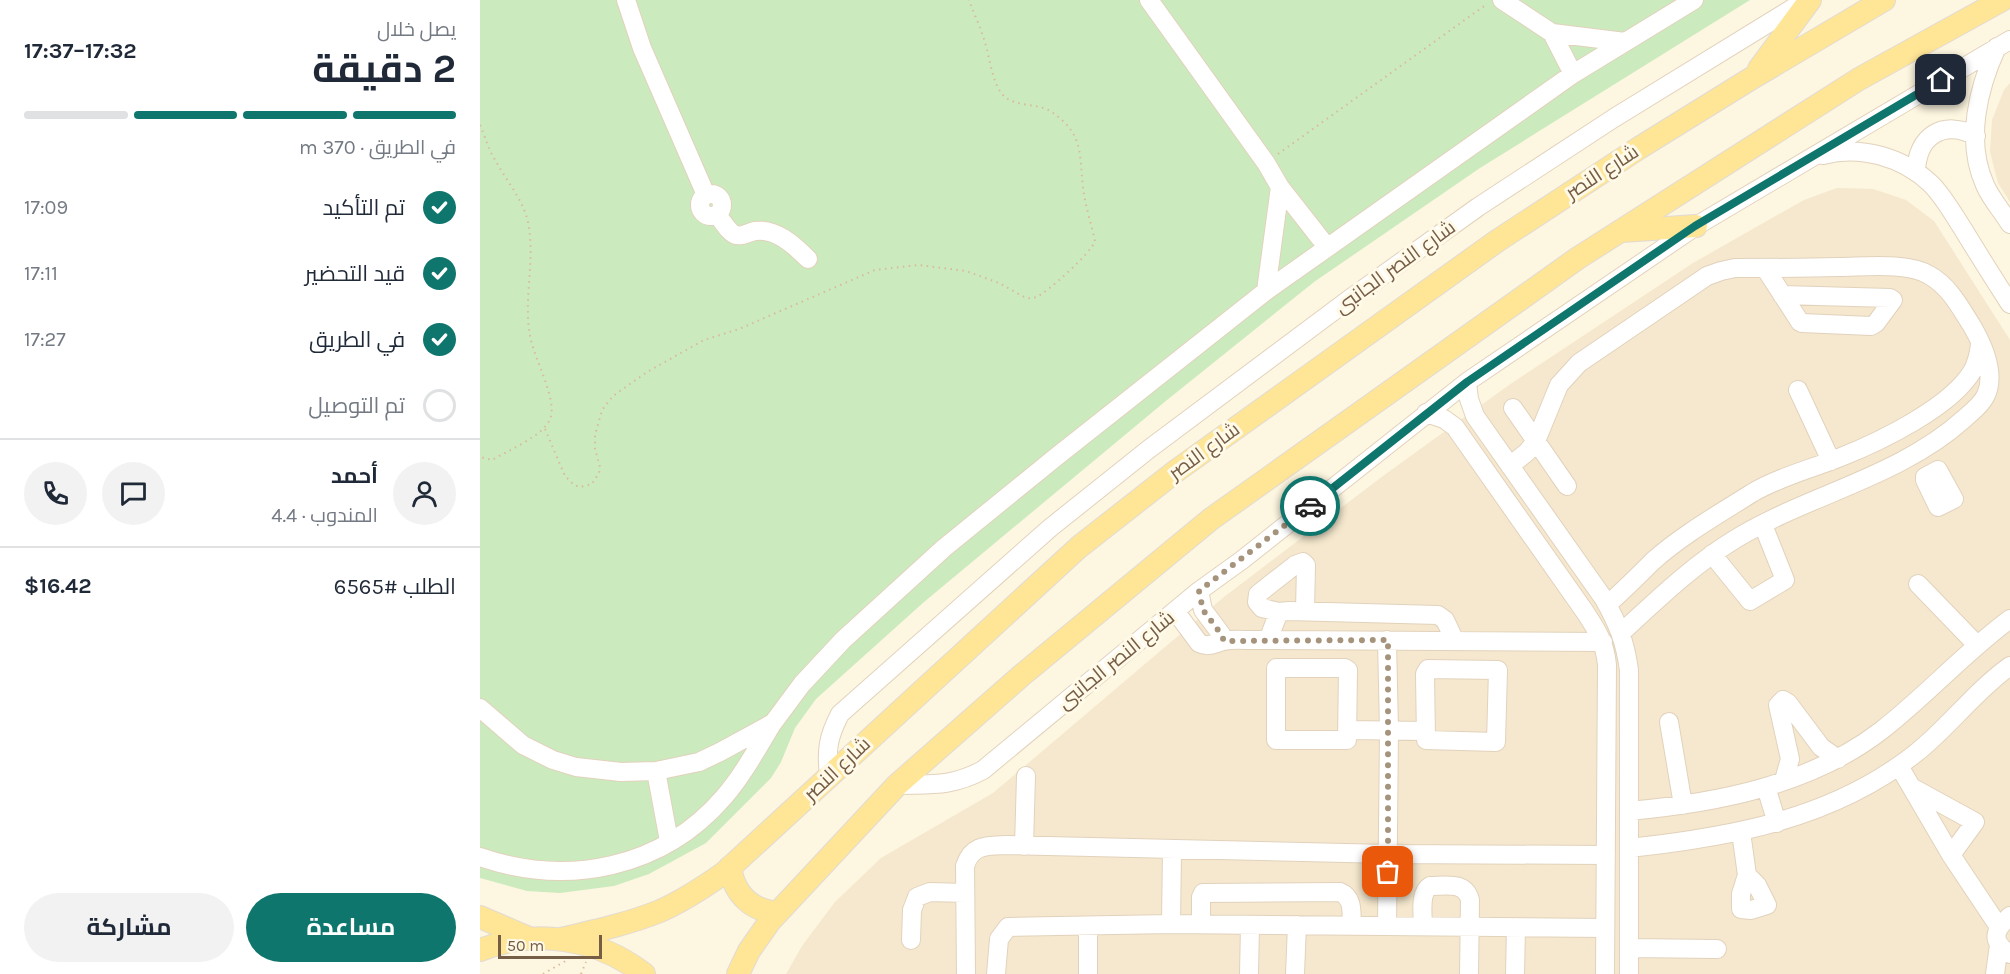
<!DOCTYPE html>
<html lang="ar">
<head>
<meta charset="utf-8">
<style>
	:root { --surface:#fff; --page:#f2f2f3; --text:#1f2937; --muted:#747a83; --line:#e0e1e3; --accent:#0f766e }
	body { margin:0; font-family:Karla,Cairo,sans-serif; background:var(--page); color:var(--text); direction:rtl; height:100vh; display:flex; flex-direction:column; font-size:22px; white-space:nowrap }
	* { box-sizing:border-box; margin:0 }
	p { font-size:20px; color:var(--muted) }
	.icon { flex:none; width:33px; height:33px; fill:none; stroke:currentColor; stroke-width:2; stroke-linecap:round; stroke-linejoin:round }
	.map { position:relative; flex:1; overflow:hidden; direction:ltr }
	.side { display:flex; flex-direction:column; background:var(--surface); width:480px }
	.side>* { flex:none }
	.scale { position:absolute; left:18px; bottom:15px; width:104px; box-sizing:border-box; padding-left:6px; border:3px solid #755d46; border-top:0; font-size:16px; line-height:21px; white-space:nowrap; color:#755d46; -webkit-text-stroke:4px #fff9e8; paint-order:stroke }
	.pin { position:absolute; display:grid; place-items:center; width:51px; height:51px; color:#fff; margin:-26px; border-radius:12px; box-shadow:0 3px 9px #0006 }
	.courier { position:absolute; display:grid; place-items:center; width:60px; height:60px; margin:-30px; border:4px solid #0f766e; border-radius:50%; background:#fff; color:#222; box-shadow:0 2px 8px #0007 }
	.headline em { font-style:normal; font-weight:700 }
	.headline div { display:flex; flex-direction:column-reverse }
	.headline { display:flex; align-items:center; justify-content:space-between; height:102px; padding:0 24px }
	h1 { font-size:39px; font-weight:700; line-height:45px }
	.bar { display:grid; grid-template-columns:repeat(4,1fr); gap:9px 6px; align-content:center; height:72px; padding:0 24px }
	.bar i { height:8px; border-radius:4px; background:var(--line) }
	.bar .active { background:var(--accent) }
	.bar p { grid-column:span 4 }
	.line { display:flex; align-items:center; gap:15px; padding:0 24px; border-top:2px solid var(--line) }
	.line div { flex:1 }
	.round { display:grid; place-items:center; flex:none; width:63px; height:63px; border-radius:32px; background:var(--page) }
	ol { padding:0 24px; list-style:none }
	li { display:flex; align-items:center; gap:18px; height:66px }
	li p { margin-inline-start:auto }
	li .icon { padding:6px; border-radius:50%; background:var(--accent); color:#fff; stroke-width:4 }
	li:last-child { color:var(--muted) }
	li i { width:33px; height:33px; border:3px solid var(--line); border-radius:50% }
	.action { display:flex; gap:12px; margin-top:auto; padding:12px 24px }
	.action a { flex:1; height:69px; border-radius:36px; background:var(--accent); color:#fff; font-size:24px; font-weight:700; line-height:69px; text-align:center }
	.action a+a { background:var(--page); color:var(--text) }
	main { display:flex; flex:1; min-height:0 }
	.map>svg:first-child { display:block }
	.residential { fill:#f5e8ce }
	.green { fill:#cbebbe }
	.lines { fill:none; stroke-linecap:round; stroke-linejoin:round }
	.minor-casing { stroke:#e2d2bc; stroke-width:20 }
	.major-casing { stroke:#e1dbd6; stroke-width:24 }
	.path { stroke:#d9ba9a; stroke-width:2; stroke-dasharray:1.5 4.5; stroke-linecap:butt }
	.minor { stroke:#fff; stroke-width:18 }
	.major { stroke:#ffe596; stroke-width:22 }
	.done { stroke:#a5937c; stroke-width:6; stroke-dasharray:0 10.8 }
	.route { stroke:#0f766e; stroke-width:8 }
	.labels { text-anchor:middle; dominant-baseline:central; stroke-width:6; stroke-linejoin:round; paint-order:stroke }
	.street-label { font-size:20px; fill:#755d46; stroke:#fff9e8 }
</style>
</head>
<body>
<main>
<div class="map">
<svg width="1530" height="974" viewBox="0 0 1530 974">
	<rect width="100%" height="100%" fill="#fdf6e0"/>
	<!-- residential -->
	<path class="residential" d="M1530,83v119l-12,-19 -8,-31 2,-32 12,-30z
		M1357,188l36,1 33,11 28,21 76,119v634h-1224l16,-28 33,-44 46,-44 112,-65 231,-196 159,-121 126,-91 184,-122 111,-63z"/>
	<!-- green -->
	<path class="green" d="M0,0h1270l-270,168 -166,114 -147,118 -243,202 -108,97 -21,29 -14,34 -10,16 -65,65 -57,31 -35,12 -54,7 -33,-2 -47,-13z"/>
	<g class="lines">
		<!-- minor casing -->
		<g class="minor-casing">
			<path id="minor" d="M146,0l16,48 64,147
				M669,0l117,163 14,24 47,60
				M1022,0l50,33 73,9
				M1072,33l21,41
				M1517,47c-19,41 -32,94 -12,138 6,14 17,26 25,39
				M1343,155c37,-10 80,2 108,29 13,13 22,30 32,45 15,25 31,50 47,75
				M1436,172c1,-36 27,-53 60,-36
				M220 205a11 11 0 1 1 22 0a11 11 0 1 1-22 0Z
				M237,215c5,5 12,18 19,20 6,2 13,-3 19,-4 21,-3 39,14 53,28
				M1285,268l35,54 2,1 69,3 5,-3 17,-23 -3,-2 -108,-3
				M786,291l14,-104
				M987,382l2,17 6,17 129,183c14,25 21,42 25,71v304
				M1318,390l33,71
				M1033,408l54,78
				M946,413l18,6 11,8 130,185c12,18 20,31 22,53l-2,309
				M1030,466l17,-14 9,-11 23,-56 20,-22 128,-87 14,-5 14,-3c35,0 69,0 104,-1 25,0 68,-5 90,8 20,11 31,32 43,51 11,19 24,47 14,69 -4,9 -14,17 -21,23 -65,59 -155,76 -228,120 -43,26 -79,61 -116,95
				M1458,470l16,29 -16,8 -13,-27v-3z
				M1232,554l38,47 35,-21 -22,-55
				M1438,584l59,61
				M719,591l4,19 18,24 3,7
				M1127,605c16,-14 31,-29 46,-44 29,-26 66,-47 99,-68 27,-16 59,-24 89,-36 38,-15 111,-50 132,-87 4,-8 6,-17 7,-26
				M696,612l23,31c10,5 15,0 25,-2 8,-2 18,-1 26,-1l353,2
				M799,612l-17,-4 -5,-6 1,-8 37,-29 8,-3 3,3 -1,46
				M788,640l11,-28 10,-1 149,4 7,5 10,21
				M796,668h69l3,2 -1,70h-71z
				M948,669l70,1 -2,72 -70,-2 -1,-66z
				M0,708l43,37 30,15 23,7 45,5 35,-1 43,-9 21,-10 53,-29 29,-39 41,-44 101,-92 112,-91 210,-166 307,-217 121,-74
				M1189,722l14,83
				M868,730l77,1
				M1419,766l52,89 48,72
				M176,771l13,70
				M349,776c-3,-26 -1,-39 11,-62l210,-186 99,-79 202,-151 127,-91 136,-89 192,-118
				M1304,780l6,-21 -12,-54 5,-5 5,3 33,44 17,12
				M417,785c35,-1 54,2 86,-15l216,-179 43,-31 225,-178 229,-156 314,-186
				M1286,787l11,36
				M1433,788l62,34 -24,33
				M1149,811c88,-8 182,-26 253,-81 45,-35 82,-77 128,-111
				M1261,832l6,43 -6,19v15l10,1 16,-5 -10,-20 -10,-10
				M544,846l2,-70
				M1149,848c102,-11 204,-29 287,-95 33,-26 59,-62 94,-87
				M692,850l-1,74 434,4
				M0,857c87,30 182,12 244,-60 19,-22 33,-48 48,-73
				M1530,916c-16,14 -20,25 0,38
				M721,924v-27l2,-4 137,-1c14,6 11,20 12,34
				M907,926l2,-195 -2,-91
				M943,926c0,-12 -4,-33 7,-40 16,0 35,-5 40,14l-1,74
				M431,940l1,-30 5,-13 13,-5 35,1
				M1149,948l88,1
				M486,974l-1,-108c7,-22 22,-20 42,-21l381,9 218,1
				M516,974l3,-35 9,-12 163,-3
				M608,974v-48
				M769,974l1,-49
				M815,974l2,-49
				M1035,974l1,-47
				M1515,974l4,-29"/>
		</g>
		<!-- major casing -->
		<g class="major-casing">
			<path id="major" d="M1279,69l51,-69
				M1142,231l74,-5
				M250,867c4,27 21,43 47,46
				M0,917l49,21
				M81,939c34,-8 67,-15 99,-28 23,-10 44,-24 64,-38l355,-326 97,-76 321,-230 142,-93 113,-70 132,-78
				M0,950c55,-22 118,-12 164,24
				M258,974l11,-23 21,-30 127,-136 125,-110 189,-156 367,-261 281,-179 143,-79"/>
		</g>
		<!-- path -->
		<path class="path" d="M0,125c5,11 8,23 14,33 11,21 29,41 34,64 8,40 -6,79 3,118 4,20 27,61 19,79 -7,17 -41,31 -58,41l-12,-3
			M798,154l209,-150
			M65,429l20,47 9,9 6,2 12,-3 7,-11 1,-6 -5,-18v-14l7,-25 11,-14 34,-24 57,-32 35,-11 136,-59 43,-5 48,6 33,12 27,15c4,0 6,1 10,-1 11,-4 56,-45 59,-56 -4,-18 -10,-36 -12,-54 -4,-34 1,-54 -33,-76 -13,-8 -36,-4 -47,-16 -11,-12 -13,-37 -18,-52 -4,-15 -11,-29 -16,-43
			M63,974l26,-15
			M101,974l5,-12"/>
		<!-- minor -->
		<use href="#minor" class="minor"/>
		<!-- major -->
		<use href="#major" class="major"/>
	</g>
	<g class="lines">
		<!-- done -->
		<path class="done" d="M830,506l-111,85 4,19 18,24 3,7 164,-1v232"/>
		<!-- route -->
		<path class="route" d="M830,506l157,-124 228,-156 246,-146"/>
	</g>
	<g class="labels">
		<!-- street labels -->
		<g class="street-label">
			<text transform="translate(1122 172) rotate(-33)">شارع النصر</text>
			<text transform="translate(915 267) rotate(-36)">شارع النصر الجانبى</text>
			<text transform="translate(724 451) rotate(-36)">شارع النصر</text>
			<text transform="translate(636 660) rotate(-39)">شارع النصر الجانبى</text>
			<text transform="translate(357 769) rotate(-43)">شارع النصر</text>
		</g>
	</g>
</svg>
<div class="scale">50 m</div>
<div class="pin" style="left:908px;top:872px;background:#ea580c"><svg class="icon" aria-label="bag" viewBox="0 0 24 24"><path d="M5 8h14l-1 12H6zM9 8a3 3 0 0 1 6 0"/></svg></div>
<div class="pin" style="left:1461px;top:80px;background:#1f2937"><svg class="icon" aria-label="home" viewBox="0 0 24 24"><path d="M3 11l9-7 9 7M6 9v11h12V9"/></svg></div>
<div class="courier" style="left:830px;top:506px"><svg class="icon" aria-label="car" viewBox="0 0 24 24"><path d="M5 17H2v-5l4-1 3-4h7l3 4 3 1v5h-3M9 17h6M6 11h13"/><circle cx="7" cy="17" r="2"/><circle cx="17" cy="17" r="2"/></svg></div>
</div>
<section class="side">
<div class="headline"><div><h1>2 دقيقة</h1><p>يصل خلال</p></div><em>17:32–17:37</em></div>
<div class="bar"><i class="active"></i><i class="active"></i><i class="active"></i><i></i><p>في الطريق · 370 m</p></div>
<ol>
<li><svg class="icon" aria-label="check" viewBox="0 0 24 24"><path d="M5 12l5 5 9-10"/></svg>تم التأكيد<p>17:09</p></li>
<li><svg class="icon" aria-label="check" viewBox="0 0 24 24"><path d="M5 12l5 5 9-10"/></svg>قيد التحضير<p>17:11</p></li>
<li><svg class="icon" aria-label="check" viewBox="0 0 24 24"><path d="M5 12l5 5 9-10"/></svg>في الطريق<p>17:27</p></li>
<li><i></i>تم التوصيل</li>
</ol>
<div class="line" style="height:108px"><a class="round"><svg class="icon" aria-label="person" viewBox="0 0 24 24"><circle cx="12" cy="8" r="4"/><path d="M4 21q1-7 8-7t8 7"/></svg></a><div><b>أحمد</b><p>المندوب · 4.4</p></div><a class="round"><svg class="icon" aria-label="chat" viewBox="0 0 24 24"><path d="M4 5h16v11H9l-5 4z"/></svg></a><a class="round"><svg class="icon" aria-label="phone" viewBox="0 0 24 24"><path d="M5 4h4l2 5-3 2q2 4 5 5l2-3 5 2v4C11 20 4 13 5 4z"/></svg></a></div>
<div class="line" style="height:78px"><div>الطلب #6565</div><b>$16.42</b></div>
<div class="action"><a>مساعدة</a><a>مشاركة</a></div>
</section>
</main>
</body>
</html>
